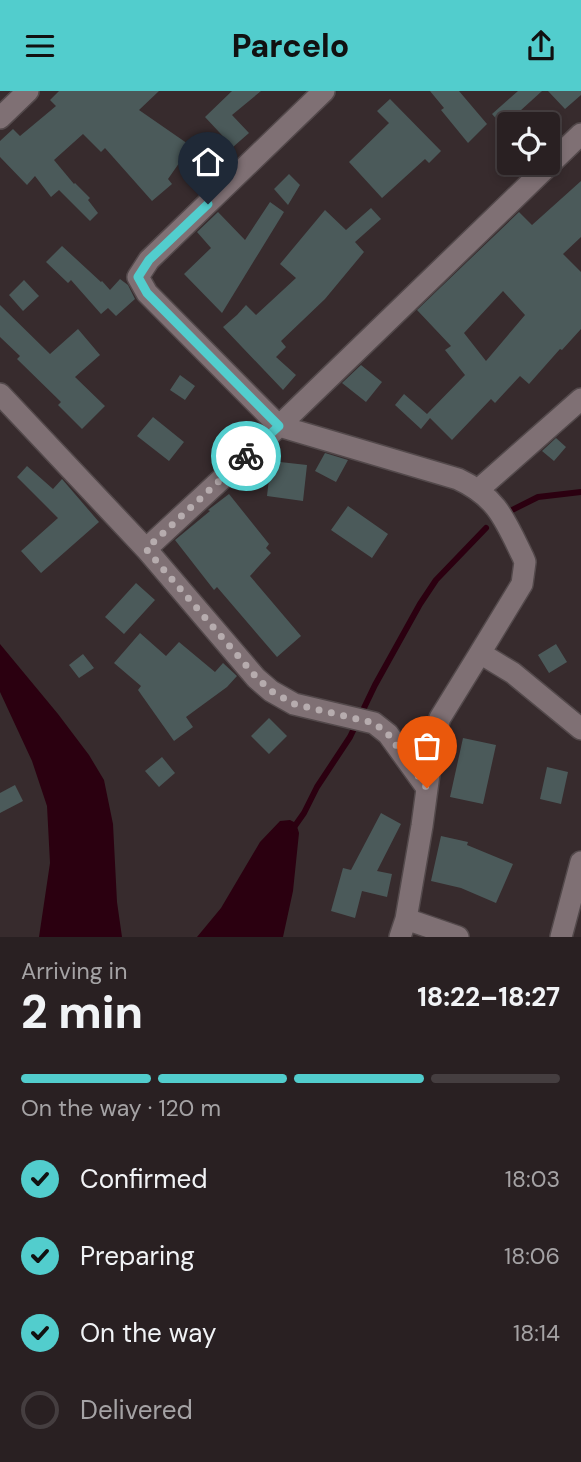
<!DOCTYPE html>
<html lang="en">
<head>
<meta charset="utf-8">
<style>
	:root { --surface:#292022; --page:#352d2f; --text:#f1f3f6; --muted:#a5a3a5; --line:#453e40; --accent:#52cdcd }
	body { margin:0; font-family:"DM Sans",sans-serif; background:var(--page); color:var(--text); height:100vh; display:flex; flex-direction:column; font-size:26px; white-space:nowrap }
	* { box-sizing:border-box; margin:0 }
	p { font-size:23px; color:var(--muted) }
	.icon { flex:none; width:38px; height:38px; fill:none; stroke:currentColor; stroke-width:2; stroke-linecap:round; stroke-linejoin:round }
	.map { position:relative; height:846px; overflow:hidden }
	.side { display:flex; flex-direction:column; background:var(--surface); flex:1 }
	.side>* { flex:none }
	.buttons { position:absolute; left:497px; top:21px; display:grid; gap:14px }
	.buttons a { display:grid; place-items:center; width:63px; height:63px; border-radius:7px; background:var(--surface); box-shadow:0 4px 10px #0003,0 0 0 2px var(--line); font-size:35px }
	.pin { position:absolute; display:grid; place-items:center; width:60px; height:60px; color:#fff; margin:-72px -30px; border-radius:50% 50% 50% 0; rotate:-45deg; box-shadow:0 0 7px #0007 }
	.pin .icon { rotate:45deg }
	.courier { position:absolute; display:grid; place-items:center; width:70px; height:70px; margin:-35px; border:5px solid #52cdcd; border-radius:50%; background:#fff; color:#222; box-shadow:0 2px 9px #0007 }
	.headline em { font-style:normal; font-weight:800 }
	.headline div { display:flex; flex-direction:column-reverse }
	.headline { display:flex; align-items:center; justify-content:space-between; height:119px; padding:0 21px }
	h1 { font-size:46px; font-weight:800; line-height:52px }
	.bar { display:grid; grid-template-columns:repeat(4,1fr); gap:10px 7px; align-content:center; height:84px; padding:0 21px }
	.bar i { height:9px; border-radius:5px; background:var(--line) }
	.bar .active { background:var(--accent) }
	.bar p { grid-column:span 4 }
	ol { padding:0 21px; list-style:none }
	li { display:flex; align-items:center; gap:21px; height:77px }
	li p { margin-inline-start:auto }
	li .icon { padding:7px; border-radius:50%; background:var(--accent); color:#111; stroke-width:4 }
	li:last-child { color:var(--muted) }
	li i { width:38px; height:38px; border:4px solid var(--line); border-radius:50% }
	header { display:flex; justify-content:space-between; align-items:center; height:91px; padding:0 21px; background:var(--accent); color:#111; font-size:32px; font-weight:800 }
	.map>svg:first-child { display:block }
	.water { fill:#2b0010 }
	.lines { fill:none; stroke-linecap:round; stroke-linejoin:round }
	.stream { stroke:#2b0010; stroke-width:6 }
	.building { fill:#4b5a5a; fill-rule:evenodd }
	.minor-casing { stroke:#53494b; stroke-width:24 }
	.minor { stroke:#7f7074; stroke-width:21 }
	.done { stroke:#b6acae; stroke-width:7; stroke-dasharray:0 12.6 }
	.route { stroke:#52cdcd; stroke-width:9 }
</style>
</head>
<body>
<header><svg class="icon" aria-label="menu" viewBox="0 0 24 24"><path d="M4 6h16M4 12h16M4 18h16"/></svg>Parcelo<svg class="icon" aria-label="share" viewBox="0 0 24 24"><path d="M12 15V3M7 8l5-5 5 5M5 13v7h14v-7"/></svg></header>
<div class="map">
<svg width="581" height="846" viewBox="0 0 581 846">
	<rect width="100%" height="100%" fill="#372b2d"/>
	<!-- water -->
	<path class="water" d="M0,553l58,70 31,41 15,25 9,44 4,78 5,35h-83l11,-74 -3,-57 -15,-45 -32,-69z
		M290,729l6,3 3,10 -6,58 -10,46h-86l24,-29 39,-66 20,-21z"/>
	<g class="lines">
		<!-- stream -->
		<path class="stream" d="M508,421l30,-15 43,-5
			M292,739l12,-17 13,-26 33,-50 25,-52 45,-81 16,-24 50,-52"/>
	</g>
	<!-- building -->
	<path class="building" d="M59,0h100l-20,19 52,36 -23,33 4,5 -20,17 -47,-53 -4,4 -18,-18 -29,26 20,24 1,-1 15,15 -2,2 10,13 -8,8 -31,-31 -8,7 -16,-21 -8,9 -27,-28v-16l13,-12 7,7 36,-30 -6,-6z
		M232,0h29l-29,24 17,18 -16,14 -28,-30z
		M430,0h29l28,33 -19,19 -27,-33 3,-2z
		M518,0h24l-22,20 12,13h-31l-9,-10z
		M548,0h33v4l-16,14z
		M390,8l51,52 -12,12 -4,-4 -43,39 -33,-36 40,-39 -12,-12z
		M289,83l11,11 -12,20 -14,-16z
		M581,90v56l-18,17 18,18v57l-19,21 -2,-1 -31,35 -9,-8 -25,27 -4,-4 -39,41 -22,-22 -9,11 -26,-24 9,-11 23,20 38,-39 -20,-25 6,-4 -34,-36 102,-98 13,13zM503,200l22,24 -39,46 -22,-28z
		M270,111l14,10 -62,101 -38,-39 27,-26 -14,-16 21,-20 27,28z
		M371,117l10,11 -26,23 9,10 -39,47 -44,42 5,6 -10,10 20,18 -13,15 -60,-63 14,-12 9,-10 10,10 40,-37 -16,-14 45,-54 21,20z
		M62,155l39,36 1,-1 8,9 10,-11 8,6 7,14 -19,17 -8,-8 -7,6 -30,-34 -3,3 -22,-21z
		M24,189l15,16 -16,15 -14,-16z
		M0,214l50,49 28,-25 22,26 -25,22 30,29 -23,23 -24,-24 3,-3 -44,-43 3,-3 -20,-19z
		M361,274l21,17 -16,20 -24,-19z
		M180,284l15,11 -10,14 -15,-10z
		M153,326l31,25 -15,19 -32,-25z
		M556,347l10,9 -12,14 -12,-10z
		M325,362l23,7 -12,22 -21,-11z
		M271,370l36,4 -4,36 -36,-5z
		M27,375l26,23 9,-10 37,43 -58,51 -20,-22 37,-33 -41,-41z
		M229,403l40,50 -3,4 5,5 -21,23 51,60 -24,21 -60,-70 -3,3 -39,-50 35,-29 -2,-1z
		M348,415l40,28 -16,24 -41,-28z
		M136,492l19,17 -31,34 -19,-17z
		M140,542l26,23 13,-14 36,30 8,-9 14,13 -10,11 -41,30 7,10 -19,14 -36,-51 3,-4 -27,-23z
		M556,553l11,18 -18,11 -11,-18z
		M83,563l11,14 -15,10 -10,-13z
		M269,627l18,18 -18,18 -18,-18z
		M463,647l33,7 -13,59 -33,-7z
		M162,666l13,16 -16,14 -14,-16z
		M547,676l21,5 -7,32 -21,-5z
		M15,694l8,16 -23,12v-20z
		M381,722l20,11 -24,47 15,3 -5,23 -25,-6 -7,27 -24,-7 12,-43 8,2z
		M441,745l27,6 -1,3 46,19 -17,39 -35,-15 -30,-7z"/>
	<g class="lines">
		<!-- minor casing -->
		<g class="minor-casing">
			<path id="minor" d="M324,0l-175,169 -11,17 9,16 132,133 179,53c39,18 47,41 65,78l2,5 -3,22 -42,69
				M0,27l28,-27
				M0,303l146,155 110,129 15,13 23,13 80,19 14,11 39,54
				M478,399l103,-91
				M146,458l133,-123 302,-292
				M406,828l52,18
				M400,846l6,-18 16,-93 12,-89 6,-19 40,-65 33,20 68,56
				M561,846l20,-75"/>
		</g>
		<!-- minor -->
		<use href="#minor" class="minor"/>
	</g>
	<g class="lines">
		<!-- done -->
		<path class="done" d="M246,365l-100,93 111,129 14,13 23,13 80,19 14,11 39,54"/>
		<!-- route -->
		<path class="route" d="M208,113l-59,56 -11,17 9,16 132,133 -33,30"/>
	</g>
</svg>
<div class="buttons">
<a><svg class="icon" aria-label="locate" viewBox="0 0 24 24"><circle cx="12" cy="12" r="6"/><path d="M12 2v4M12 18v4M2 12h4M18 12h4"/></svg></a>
</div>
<div class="pin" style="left:427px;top:697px;background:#ea580c"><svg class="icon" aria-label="bag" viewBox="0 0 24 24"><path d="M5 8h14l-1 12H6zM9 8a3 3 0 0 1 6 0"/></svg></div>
<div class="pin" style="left:208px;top:113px;background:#1f2937"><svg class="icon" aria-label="home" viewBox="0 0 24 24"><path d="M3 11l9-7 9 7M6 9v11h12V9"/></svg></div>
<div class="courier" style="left:246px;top:365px"><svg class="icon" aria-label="bike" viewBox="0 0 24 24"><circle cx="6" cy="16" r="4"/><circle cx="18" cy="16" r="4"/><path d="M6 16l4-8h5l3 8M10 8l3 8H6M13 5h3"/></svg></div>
</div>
<section class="side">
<div class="headline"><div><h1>2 min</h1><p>Arriving in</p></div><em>18:22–18:27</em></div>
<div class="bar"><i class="active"></i><i class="active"></i><i class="active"></i><i></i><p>On the way · 120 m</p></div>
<ol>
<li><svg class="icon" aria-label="check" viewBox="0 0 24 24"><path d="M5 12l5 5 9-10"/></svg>Confirmed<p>18:03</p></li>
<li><svg class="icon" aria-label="check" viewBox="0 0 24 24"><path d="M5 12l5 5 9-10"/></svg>Preparing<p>18:06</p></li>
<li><svg class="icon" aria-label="check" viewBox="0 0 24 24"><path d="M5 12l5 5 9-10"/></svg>On the way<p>18:14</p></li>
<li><i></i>Delivered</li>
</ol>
</section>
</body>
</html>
